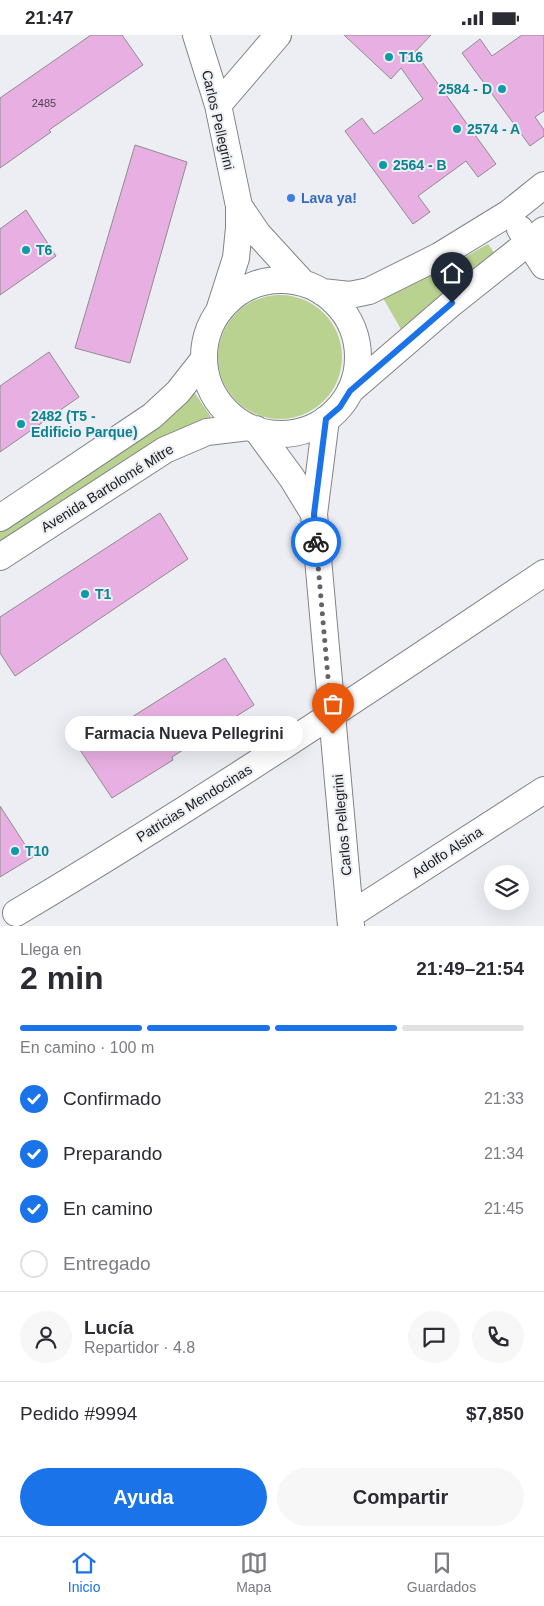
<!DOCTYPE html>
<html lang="es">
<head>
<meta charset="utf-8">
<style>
	:root { --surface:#fff; --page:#f7f7f7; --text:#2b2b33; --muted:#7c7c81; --line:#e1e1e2; --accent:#1a73e8 }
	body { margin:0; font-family:Helvetica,sans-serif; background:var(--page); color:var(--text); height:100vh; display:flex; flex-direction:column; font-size:19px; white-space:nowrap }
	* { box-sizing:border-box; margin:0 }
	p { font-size:16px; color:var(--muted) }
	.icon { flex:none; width:28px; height:28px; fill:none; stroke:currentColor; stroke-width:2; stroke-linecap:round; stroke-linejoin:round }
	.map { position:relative; height:891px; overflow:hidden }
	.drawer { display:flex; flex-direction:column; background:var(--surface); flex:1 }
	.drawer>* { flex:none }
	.fabs { position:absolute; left:484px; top:830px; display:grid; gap:10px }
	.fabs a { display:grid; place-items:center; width:45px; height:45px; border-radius:50%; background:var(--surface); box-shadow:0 5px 20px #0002; font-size:25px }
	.pin { position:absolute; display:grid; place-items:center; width:42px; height:42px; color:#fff; margin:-51px -21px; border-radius:50% 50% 50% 0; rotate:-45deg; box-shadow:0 0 5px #0007 }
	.pin .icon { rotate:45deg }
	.courier { position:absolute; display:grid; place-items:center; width:50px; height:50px; margin:-25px; border:4px solid #1a73e8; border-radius:50%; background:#fff; color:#222; box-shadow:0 1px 6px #0007 }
	.bubble { position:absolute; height:35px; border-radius:18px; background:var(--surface); box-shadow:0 5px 20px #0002; font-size:16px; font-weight:800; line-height:35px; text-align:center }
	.summary em { font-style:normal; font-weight:800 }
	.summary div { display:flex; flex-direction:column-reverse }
	.summary { display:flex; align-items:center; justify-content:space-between; height:85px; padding:0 20px }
	h1 { font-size:32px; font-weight:800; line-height:38px }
	.bar { display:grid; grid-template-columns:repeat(4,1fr); gap:8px 5px; align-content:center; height:60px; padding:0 20px }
	.bar i { height:6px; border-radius:4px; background:var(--line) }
	.bar .current { background:var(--accent) }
	.bar p { grid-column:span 4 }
	.line { display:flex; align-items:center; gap:12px; padding:0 20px; border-top:1px solid var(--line) }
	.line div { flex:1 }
	.round { display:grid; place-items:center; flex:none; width:52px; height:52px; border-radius:26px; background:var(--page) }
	ol { padding:0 20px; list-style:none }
	li { display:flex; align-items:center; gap:15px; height:55px }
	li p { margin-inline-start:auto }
	li .icon { padding:5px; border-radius:50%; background:var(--accent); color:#fff; stroke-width:4 }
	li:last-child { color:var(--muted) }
	li i { width:28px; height:28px; border:2px solid var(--line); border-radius:50% }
	.button { display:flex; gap:10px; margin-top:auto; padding:10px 20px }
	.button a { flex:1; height:58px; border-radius:30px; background:var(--accent); color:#fff; font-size:20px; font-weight:800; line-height:58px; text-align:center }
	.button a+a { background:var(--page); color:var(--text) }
	.status { display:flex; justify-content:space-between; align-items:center; height:35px; padding:0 25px; background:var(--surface); direction:ltr }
	.status svg { height:14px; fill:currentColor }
	.tab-bar { display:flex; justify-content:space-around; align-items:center; height:70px; border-top:1px solid var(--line); background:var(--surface); font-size:14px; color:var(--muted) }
	.tab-bar a { display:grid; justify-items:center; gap:2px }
	.tab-bar .current { color:var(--accent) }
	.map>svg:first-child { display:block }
	.green { fill:#b9d290 }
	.building { fill:#e8b0e2; stroke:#8f8b8f }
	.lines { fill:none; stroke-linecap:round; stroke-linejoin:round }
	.minor-casing { stroke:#818387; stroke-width:28 }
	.minor { stroke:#fff; stroke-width:26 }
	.done { stroke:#636467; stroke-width:5; stroke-dasharray:0 9 }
	.route { stroke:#1a73e8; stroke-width:6 }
	.culture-dot { fill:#0f9aa8; stroke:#eceef3; stroke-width:2 }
	.shop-dot { fill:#3f7fe0; stroke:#eceef3; stroke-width:2 }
	.labels { text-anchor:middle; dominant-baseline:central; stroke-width:4; stroke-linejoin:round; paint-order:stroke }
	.number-label { font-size:11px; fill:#4d404e }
	.culture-label { font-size:14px; font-weight:bold; fill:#0d838f; stroke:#eceef3; text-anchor:start }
	.street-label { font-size:14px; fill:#191a1c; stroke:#eceef3 }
	.shop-label { font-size:14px; font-weight:bold; fill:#366cbe; stroke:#eceef3; text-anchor:start }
</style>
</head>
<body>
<div class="status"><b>21:47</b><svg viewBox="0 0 49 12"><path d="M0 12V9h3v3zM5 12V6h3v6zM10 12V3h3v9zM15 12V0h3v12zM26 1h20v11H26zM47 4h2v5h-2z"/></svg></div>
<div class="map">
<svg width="544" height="891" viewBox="0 0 544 891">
	<rect width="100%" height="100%" fill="#eceef3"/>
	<!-- green -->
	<path class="green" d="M488,209l7,10 -93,77 -19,-33 63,-30z
		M218 322a62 62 0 1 1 124 0a62 62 0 1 1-124 0Z
		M192,354l19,28 -56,25 -155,100v-12z"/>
	<!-- building -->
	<path class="building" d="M91,0h31l21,30 -94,65 2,2 -51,36v-70z
		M344,0h87l-16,17 81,112 -18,13 -12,-16 -48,35 12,16 -17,12 -68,-93 17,-13 12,16 49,-35 -22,-31 -10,11z
		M522,0h22v76l-9,6 9,13v6l-14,10 -68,-93 18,-14 12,17z
		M135,110l52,17 -57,201 -55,-15z
		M26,175l30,46 -56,39v-66z
		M49,317l30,45 -79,55v-66z
		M160,478l28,46 -173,117 -15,-23v-36z
		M225,623l29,47 -82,52 1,3 -61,38 -32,-48z
		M0,771l33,51 -33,20z"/>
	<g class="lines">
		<!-- minor casing -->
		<g class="minor-casing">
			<path id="minor" d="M196,0l22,70 21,101v22l-3,30 -17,53
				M218,70l60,-70
				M239,171l19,28 44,48
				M520,194l24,37
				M204 322a77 77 0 1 1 154 0a77 77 0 1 1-154 0Z
				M322,257l28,3 19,-4 70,-35 70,-43 35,-28
				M350,356l102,-88 92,-73
				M326,384l-12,95 37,412
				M256,394l36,49 22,36
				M0,483l152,-102 26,-24 26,-33
				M0,522l165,-107 42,-18 42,-5
				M16,878c180,-107 354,-223 528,-340
				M350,880l194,-125"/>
		</g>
		<!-- minor -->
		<use href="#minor" class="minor"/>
	</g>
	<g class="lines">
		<!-- done -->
		<path class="done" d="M316,507l17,192"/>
		<!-- route -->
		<path class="route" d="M316,507l-2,-28 12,-95 14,-12 10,-16 102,-88"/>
	</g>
	<!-- markers -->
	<g class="culture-dot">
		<circle cx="389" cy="22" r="5"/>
		<circle cx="502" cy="54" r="5"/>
		<circle cx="457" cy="94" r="5"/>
		<circle cx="383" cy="130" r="5"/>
		<circle cx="26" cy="215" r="5"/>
		<circle cx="21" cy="389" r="5"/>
		<circle cx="85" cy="559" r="5"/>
		<circle cx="15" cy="816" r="5"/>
	</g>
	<circle class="shop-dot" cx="291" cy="163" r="5"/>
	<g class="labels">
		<!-- number labels -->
		<g class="number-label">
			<text x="44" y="68">2485</text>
		</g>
		<!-- culture labels -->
		<g class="culture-label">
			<text x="399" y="22">T16</text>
			<text x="492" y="54" text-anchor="end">2584 - D</text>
			<text x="467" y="94">2574 - A</text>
			<text x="393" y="130">2564 - B</text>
			<text x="36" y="215">T6</text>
			<text x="31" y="381">2482 (T5 -<tspan x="31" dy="16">Edificio Parque)</tspan></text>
			<text x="95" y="559">T1</text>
			<text x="25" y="816">T10</text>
		</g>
		<!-- street labels -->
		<g class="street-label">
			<text transform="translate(218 85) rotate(77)">Carlos Pellegrini</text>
			<text transform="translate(107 453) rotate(-32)">Avenida Bartolomé Mitre</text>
			<text transform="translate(194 768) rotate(-32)">Patricias Mendocinas</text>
			<text transform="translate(342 790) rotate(-95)">Carlos Pellegrini</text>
			<text transform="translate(447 817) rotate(-33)">Adolfo Alsina</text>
		</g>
		<!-- shop labels -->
		<g class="shop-label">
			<text x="301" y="163">Lava ya!</text>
		</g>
	</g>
</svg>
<div class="fabs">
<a><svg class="icon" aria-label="layers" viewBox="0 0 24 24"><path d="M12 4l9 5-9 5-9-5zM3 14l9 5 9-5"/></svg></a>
</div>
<div class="pin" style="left:333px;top:699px;background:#ea580c"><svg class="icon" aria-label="bag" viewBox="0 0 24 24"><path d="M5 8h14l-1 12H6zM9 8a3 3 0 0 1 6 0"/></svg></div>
<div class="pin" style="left:452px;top:268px;background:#1f2937"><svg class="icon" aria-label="home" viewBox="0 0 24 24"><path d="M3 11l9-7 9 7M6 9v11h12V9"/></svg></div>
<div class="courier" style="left:316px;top:507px"><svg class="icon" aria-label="bike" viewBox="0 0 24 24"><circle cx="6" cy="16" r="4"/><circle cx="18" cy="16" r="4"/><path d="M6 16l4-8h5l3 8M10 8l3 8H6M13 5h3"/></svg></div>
<div class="bubble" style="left:65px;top:681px;width:238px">Farmacia Nueva Pellegrini</div>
</div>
<section class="drawer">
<div class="summary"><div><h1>2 min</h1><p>Llega en</p></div><em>21:49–21:54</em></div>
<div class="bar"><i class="current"></i><i class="current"></i><i class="current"></i><i></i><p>En camino · 100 m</p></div>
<ol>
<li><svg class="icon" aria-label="check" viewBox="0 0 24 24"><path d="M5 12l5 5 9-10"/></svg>Confirmado<p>21:33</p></li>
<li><svg class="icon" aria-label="check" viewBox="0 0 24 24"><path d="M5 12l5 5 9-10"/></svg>Preparando<p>21:34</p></li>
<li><svg class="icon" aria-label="check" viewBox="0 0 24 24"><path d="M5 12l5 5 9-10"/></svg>En camino<p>21:45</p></li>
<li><i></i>Entregado</li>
</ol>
<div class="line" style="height:90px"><a class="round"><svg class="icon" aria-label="person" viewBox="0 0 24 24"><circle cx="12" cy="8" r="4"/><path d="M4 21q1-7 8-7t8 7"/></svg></a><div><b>Lucía</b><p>Repartidor · 4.8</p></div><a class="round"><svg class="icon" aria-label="chat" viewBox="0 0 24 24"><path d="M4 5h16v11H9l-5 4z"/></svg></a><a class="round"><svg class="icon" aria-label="phone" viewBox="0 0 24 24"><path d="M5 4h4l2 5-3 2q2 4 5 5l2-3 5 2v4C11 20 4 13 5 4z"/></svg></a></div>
<div class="line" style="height:65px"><div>Pedido #9994</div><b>$7,850</b></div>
<div class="button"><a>Ayuda</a><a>Compartir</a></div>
</section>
<nav class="tab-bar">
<a class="current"><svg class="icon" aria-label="home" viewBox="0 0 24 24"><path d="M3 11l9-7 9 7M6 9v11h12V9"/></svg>Inicio</a>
<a><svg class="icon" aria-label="map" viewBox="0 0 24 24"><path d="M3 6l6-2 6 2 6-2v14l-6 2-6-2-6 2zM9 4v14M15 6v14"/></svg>Mapa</a>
<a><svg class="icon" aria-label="saved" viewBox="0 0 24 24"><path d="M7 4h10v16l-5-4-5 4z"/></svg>Guardados</a>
</nav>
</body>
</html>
